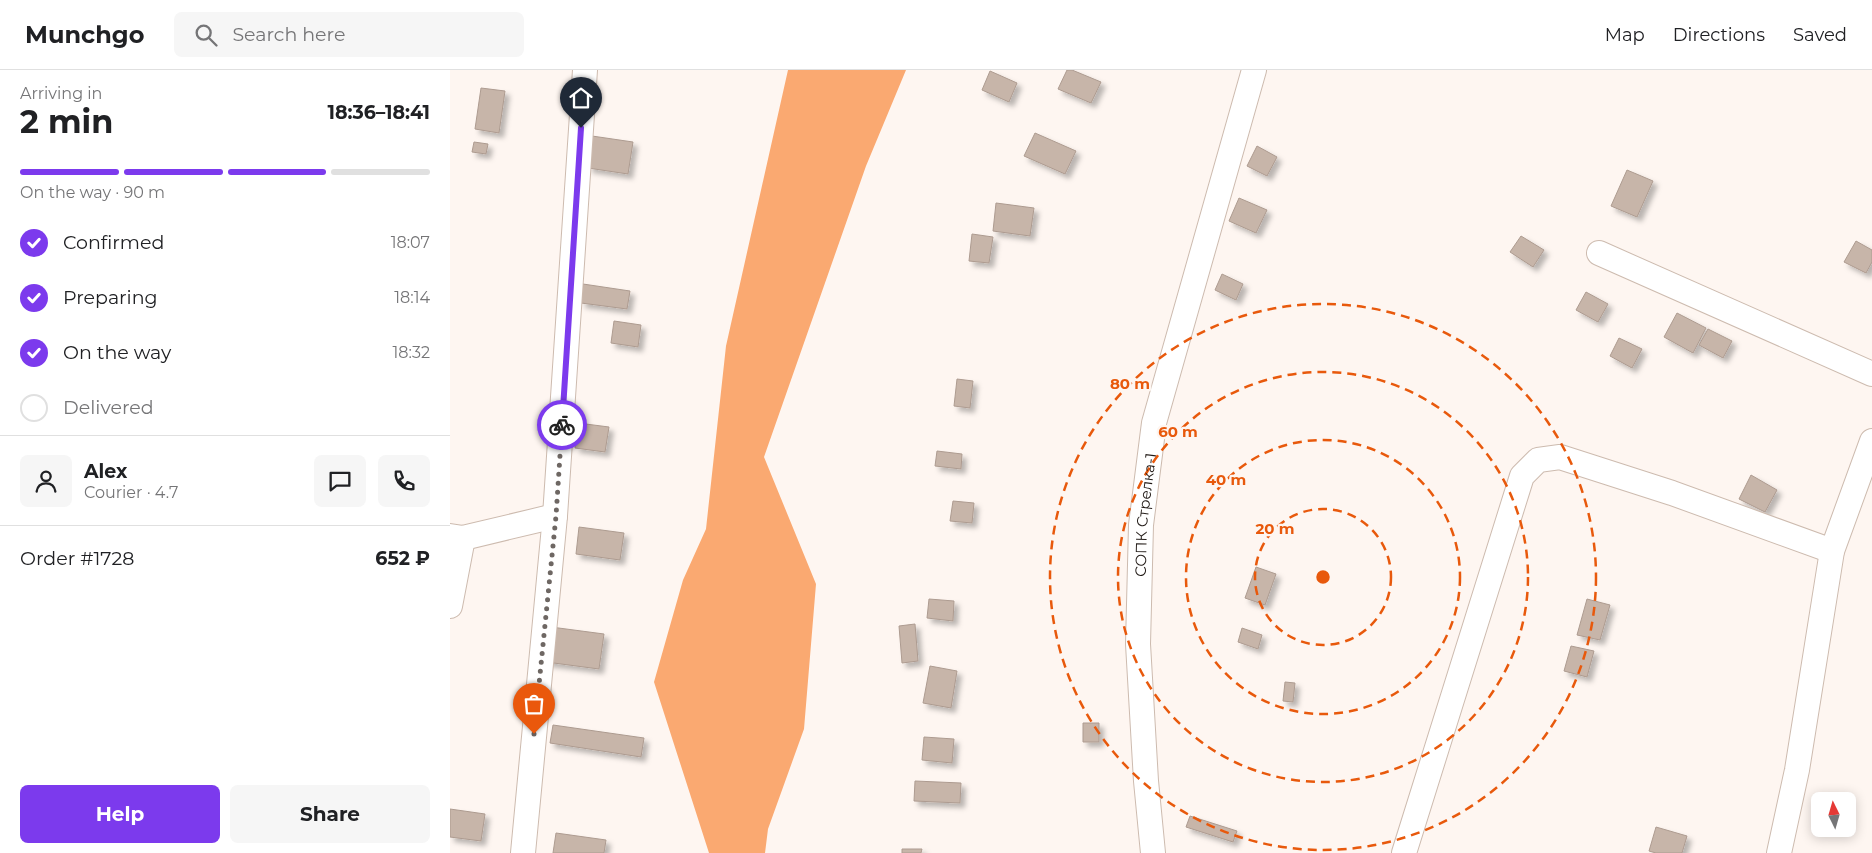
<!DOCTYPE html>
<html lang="en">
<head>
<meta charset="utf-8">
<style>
	:root { --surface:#fff; --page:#f6f6f6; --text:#202124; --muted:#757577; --line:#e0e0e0; --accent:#7c3aed }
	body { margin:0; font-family:Montserrat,sans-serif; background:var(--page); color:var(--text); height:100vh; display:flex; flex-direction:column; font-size:19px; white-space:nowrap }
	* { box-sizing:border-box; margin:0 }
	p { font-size:16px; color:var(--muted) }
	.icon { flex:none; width:28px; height:28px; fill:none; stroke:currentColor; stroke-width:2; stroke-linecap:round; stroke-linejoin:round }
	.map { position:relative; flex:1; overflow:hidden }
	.sheet { display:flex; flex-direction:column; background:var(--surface); width:450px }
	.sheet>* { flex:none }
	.needle { width:32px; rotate:355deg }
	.fabs { position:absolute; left:1361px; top:722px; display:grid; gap:10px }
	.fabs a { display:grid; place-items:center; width:45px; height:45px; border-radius:8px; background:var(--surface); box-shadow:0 2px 12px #0003; font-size:25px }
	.pin { position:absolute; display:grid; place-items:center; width:42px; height:42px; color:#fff; margin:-51px -21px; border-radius:50% 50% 50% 0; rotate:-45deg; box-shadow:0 0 5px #0007 }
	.pin .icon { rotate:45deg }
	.courier { position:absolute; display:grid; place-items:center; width:50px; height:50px; margin:-25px; border:4px solid #7c3aed; border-radius:50%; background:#fff; color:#222; box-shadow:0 1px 6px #0007 }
	.overview em { font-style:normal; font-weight:700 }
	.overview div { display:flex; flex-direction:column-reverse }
	.overview { display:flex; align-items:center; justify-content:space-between; height:85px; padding:0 20px }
	h1 { font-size:32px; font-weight:700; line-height:38px }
	.bar { display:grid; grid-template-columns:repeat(4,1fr); gap:8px 5px; align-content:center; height:60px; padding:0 20px }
	.bar i { height:6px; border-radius:4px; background:var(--line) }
	.bar .on { background:var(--accent) }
	.bar p { grid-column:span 4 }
	.line { display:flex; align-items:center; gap:12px; padding:0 20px; border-top:1px solid var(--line) }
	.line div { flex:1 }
	.round { display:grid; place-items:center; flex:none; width:52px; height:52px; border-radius:8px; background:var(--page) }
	ol { padding:0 20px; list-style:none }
	li { display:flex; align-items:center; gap:15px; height:55px }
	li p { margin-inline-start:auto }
	li .icon { padding:5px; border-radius:50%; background:var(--accent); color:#fff; stroke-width:4 }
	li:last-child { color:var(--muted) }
	li i { width:28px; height:28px; border:2px solid var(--line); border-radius:50% }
	.primary-button { display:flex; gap:10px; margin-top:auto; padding:10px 20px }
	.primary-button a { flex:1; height:58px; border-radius:8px; background:var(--accent); color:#fff; font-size:20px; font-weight:700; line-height:58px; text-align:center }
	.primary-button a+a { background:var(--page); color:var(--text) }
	header { display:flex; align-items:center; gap:30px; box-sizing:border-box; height:70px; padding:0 25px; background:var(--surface); border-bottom:1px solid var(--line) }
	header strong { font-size:24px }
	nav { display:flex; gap:28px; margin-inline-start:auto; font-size:18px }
	.search { width:350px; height:45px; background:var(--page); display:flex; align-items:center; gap:12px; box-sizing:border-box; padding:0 18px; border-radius:8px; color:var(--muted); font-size:19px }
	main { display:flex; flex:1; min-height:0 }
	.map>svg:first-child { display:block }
	.water { fill:#faa971 }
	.building { fill:#c7b5a9; stroke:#ad9b90; filter:url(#shadow) }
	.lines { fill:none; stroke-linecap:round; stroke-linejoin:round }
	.street-casing { stroke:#cdbbaf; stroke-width:26 }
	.street { stroke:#fff; stroke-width:24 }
	.done { stroke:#6e6763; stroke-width:5; stroke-dasharray:0 9 }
	.route { stroke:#7c3aed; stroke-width:6 }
	.ring { fill:none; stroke:#e8590c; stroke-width:2.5; stroke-dasharray:9 6 }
	.labels { text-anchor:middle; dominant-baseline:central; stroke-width:4.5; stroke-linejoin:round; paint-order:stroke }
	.street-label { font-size:15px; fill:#211a16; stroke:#fef6f1 }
	.centre { fill:#e8590c; stroke:#fef6f1; stroke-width:2.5 }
	.ring-label { font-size:15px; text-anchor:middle; font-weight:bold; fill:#e8590c; stroke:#fef6f1; stroke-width:4.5; stroke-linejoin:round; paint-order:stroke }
</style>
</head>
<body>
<header>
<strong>Munchgo</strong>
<div class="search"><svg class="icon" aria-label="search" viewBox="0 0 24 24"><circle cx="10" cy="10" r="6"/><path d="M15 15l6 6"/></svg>Search here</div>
<nav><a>Map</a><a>Directions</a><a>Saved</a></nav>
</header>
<main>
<section class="sheet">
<div class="overview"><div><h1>2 min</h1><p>Arriving in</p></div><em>18:36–18:41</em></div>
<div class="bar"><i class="on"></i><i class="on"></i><i class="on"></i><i></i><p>On the way · 90 m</p></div>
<ol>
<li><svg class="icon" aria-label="check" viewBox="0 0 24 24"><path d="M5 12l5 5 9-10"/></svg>Confirmed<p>18:07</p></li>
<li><svg class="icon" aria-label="check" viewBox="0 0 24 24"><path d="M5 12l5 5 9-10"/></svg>Preparing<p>18:14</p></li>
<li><svg class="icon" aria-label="check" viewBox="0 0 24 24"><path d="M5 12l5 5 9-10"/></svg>On the way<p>18:32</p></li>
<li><i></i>Delivered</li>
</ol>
<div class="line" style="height:90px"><a class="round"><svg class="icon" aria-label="person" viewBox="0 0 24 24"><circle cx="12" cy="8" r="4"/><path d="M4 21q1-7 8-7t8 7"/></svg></a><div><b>Alex</b><p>Courier · 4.7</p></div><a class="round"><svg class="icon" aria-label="chat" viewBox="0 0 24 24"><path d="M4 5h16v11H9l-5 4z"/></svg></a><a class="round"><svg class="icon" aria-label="phone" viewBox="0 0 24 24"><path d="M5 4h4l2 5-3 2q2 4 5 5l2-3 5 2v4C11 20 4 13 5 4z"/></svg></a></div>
<div class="line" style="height:65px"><div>Order #1728</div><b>652 ₽</b></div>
<div class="primary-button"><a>Help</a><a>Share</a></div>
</section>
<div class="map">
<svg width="1422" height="783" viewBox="0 0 1422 783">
	<defs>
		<filter id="shadow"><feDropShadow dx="4.5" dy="4.5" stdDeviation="2.5" flood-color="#0004"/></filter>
	</defs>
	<rect width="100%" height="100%" fill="#fef6f1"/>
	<!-- water -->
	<path class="water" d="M338,0h118l-40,96 -102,291 52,127 -12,145 -36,100 -3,24h-56l-55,-171 29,-102 23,-51 20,-183z"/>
	<!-- building -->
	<path class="building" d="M617,0h5l29,12 -10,21 -33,-14z
		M540,1l27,12 -8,19 -27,-12z
		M31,18l24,3 -6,42 -24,-4z
		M585,63l41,18 -11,23 -41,-18z
		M142,66l41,6 -5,32 -40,-6z
		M24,72l14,2 -2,10 -14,-2z
		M807,76l20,11 -10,19 -20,-10z
		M1177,100l26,11 -16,36 -26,-11z
		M789,128l28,12 -11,23 -27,-12z
		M546,133l38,5 -4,28 -37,-5z
		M522,164l21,3 -4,26 -20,-2z
		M1071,166l23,14 -11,17 -23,-15z
		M1406,171l16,9v12l-6,11 -22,-11z
		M772,204l21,10 -7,16 -21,-10z
		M133,214l47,7 -3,18 -46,-6z
		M1136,222l22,12 -10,18 -22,-12z
		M1227,243l29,15 -13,25 -29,-16z
		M164,251l27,4 -3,22 -27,-4z
		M1258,259l24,12 -9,17 -24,-13z
		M1169,268l23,11 -10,19 -22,-12z
		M507,309l16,2 -3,27 -16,-2z
		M128,353l31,4 -4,25 -30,-4z
		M487,381l25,3 -1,15 -26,-3z
		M1301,405l26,15 -12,22 -26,-13z
		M503,431l21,2 -2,20 -22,-2z
		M129,457l45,6 -4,27 -44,-6z
		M806,497l20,7 -11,31 -20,-7z
		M479,529l25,2 -1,20 -26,-3z
		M1137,529l23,6 -10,35 -23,-5z
		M465,554l3,37 -16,2 -3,-37z
		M101,557l53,7 -5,35 -53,-7z
		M792,558l20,7 -4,14 -20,-7z
		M1121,576l23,5 -7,26 -23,-6z
		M480,596l27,5 -6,37 -28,-5z
		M835,612l10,1 -2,19 -10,-1z
		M633,653h16v19h-16z
		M103,655l91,13 -3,19 -91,-14z
		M474,667l30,2 -2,24 -30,-3z
		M465,711l46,2 -1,20 -46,-2z
		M0,739l35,5 -4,27 -31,-4z
		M740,746l47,15 -4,11 -47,-15z
		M1206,757l31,9 -5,17h-26l-7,-2z
		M106,763l50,7 -2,13h-51z
		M452,779h20l-1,4h-19z"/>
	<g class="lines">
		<!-- street casing -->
		<g class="street-casing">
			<g id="street">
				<path d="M1149,183l273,121"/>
				<path d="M0,466l13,2 92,-22"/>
				<path d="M0,536l13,-68"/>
				<path d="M73,783l32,-337 30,-446"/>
				<path id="s1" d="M703,783l-7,-72 -8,-137 3,-119 13,-102 100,-353"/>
				<path d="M954,783l118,-377 16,-16 22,-3 112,36 160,58"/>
				<path d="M1329,783l18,-83 35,-219 40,-110"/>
			</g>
		</g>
		<!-- street -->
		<use href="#street" class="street"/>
	</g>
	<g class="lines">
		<!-- done -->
		<path class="done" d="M84,664l22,-218 6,-91"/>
		<!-- route -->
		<path class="route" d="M112,355l19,-297"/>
	</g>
	<!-- distance rings -->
	<g class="ring">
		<circle cx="873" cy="507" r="68"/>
		<circle cx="873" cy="507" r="137"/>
		<circle cx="873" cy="507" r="205"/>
		<circle cx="873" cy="507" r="273"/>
	</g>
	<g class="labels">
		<!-- street labels -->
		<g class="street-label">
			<text stroke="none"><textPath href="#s1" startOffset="339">СОПК Стрелка-1</textPath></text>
		</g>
	</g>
	<circle cx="873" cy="507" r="8" class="centre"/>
	<g class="ring-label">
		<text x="680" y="319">80 m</text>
		<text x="728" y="367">60 m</text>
		<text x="776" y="415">40 m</text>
		<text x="825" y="464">20 m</text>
	</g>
</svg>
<div class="fabs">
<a><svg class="needle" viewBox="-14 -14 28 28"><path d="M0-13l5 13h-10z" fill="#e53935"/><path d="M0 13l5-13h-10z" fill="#757577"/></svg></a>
</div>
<div class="pin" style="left:84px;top:664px;background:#ea580c"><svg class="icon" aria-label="bag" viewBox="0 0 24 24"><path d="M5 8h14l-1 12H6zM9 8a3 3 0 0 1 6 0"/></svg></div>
<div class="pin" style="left:131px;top:58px;background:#1f2937"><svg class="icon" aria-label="home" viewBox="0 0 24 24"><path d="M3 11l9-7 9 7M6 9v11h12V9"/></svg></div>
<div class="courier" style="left:112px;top:355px"><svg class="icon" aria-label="bike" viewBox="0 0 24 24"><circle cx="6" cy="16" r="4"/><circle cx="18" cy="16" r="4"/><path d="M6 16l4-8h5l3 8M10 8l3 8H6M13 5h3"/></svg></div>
</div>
</main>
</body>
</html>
